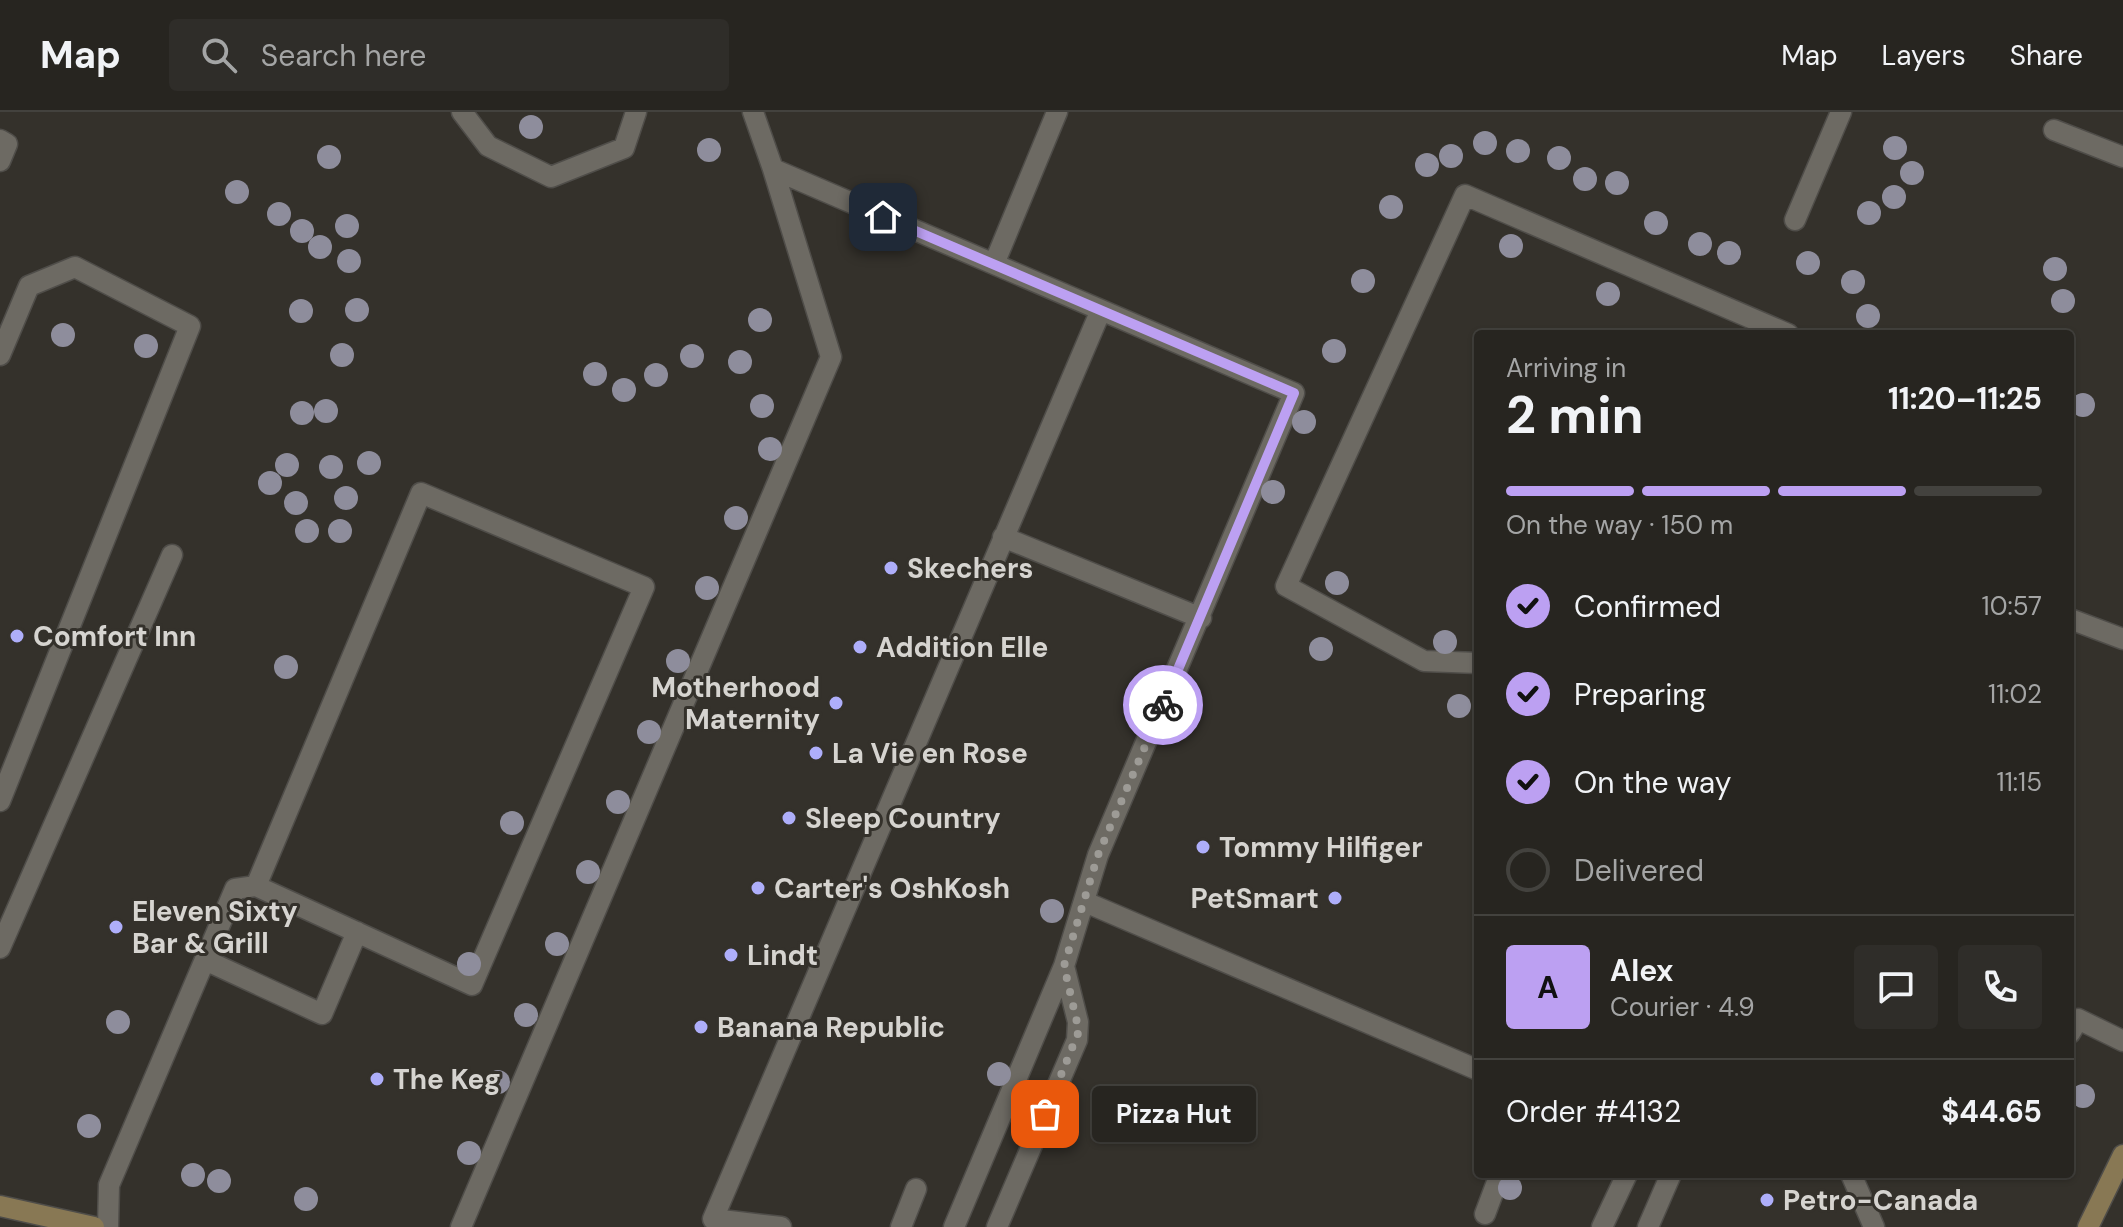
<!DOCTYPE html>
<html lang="en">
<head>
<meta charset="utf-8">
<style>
	:root { --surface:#272520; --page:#2f2d29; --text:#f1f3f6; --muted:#a4a5a5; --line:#43423e; --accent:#bca0f2 }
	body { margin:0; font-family:"DM Sans",sans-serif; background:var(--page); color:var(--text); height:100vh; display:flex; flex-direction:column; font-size:30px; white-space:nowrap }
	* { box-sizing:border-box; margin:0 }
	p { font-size:26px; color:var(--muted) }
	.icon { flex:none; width:44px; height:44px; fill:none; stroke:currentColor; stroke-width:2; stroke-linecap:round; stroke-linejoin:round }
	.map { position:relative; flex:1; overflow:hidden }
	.side { position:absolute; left:1474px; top:218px; width:600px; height:848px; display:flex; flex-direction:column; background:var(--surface); border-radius:8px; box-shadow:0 2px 6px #0004,0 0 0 2px var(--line) }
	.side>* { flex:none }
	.pin { position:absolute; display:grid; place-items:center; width:68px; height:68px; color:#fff; margin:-34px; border-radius:16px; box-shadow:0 4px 12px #0006 }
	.courier { position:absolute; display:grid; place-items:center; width:80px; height:80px; margin:-40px; border:6px solid #bca0f2; border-radius:50%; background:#fff; color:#222; box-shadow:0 2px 10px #0007 }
	.bubble { position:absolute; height:56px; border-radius:8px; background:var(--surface); box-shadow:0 2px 6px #0004,0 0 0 2px var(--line); font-size:26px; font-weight:700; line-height:56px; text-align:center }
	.head em { font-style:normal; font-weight:700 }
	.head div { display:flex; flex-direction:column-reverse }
	.head { display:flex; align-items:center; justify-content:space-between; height:136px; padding:0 32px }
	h1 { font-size:52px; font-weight:700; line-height:60px }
	.bar { display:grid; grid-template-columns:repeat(4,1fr); gap:12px 8px; align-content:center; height:96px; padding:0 32px }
	.bar i { height:10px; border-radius:6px; background:var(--line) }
	.bar .current { background:var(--accent) }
	.bar p { grid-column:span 4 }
	.line { display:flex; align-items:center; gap:20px; padding:0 32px; border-top:2px solid var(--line) }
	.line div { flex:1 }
	.round { display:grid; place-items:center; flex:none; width:84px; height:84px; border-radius:8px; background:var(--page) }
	ol { padding:0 32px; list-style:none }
	li { display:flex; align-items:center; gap:24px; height:88px }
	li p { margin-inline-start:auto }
	li .icon { padding:8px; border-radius:50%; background:var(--accent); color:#111; stroke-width:4 }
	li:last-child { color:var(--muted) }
	li i { width:44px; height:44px; border:4px solid var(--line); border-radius:50% }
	header { display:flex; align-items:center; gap:48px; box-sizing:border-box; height:112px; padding:0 40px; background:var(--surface); border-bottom:2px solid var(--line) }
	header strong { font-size:38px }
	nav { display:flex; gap:44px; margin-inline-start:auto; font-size:28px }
	.search { width:560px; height:72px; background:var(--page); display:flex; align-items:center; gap:20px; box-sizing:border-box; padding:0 28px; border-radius:8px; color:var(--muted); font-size:30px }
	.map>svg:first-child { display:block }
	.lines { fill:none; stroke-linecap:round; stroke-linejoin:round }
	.lane-casing { stroke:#4f4d49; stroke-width:23 }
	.secondary-casing { stroke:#4f4d49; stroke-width:23 }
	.lane { stroke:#6d6a63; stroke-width:20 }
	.secondary { stroke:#887854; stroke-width:20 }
	.tree { fill:#8e8d9c }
	.done { stroke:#9d9b96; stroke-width:8; stroke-dasharray:0 14.4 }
	.route { stroke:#bca0f2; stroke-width:10 }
	.poi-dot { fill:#aeaefa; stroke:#34312b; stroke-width:3 }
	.labels { text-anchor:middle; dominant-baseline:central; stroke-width:6; stroke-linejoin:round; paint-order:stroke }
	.poi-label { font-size:28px; font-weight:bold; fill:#d6d4d0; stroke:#34312b; text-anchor:start }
</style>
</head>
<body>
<header>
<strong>Map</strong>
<div class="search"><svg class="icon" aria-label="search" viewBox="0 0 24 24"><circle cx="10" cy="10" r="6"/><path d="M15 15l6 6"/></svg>Search here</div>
<nav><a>Map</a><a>Layers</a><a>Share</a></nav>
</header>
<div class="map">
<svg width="2123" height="1115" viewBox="0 0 2123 1115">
	<rect width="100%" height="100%" fill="#34312b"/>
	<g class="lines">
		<!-- lane casing -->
		<g class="lane-casing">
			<path id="lane" d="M462,0l26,34 63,31 73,-29 12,-36
				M753,0l20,57 521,224 -196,462 -34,111 -110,261
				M2054,18l69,27
				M0,28l7,4 -7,17
				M1795,108l46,-108
				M994,152l63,-152
				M0,243l29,-69 46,-19 115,59 -190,475
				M1003,425l198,81
				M2070,507l53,20
				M1478,551l-54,-2 -138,-75 179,-391 323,139
				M1085,790l393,168
				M0,836l172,-393
				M205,848l117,54 35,-82
				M2070,921l8,-14 45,22
				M1851,1062l23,53
				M1485,1102l15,-40
				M108,1115l1,-42 126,-296 21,-3 216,99 172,-398 -223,-94 -165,393
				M461,1115l370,-870 -58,-188
				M781,1115l-68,-8 388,-909
				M901,1115l15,-38
				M997,1115l80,-187 1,-18 -14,-56
				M1602,1115l25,-53
				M1648,1115l23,-53"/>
		</g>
		<!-- secondary casing -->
		<g class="secondary-casing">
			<path id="secondary" d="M0,1094l94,21
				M2088,1115l35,-72"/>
		</g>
		<!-- lane -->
		<use href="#lane" class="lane"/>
		<!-- secondary -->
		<use href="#secondary" class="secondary"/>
	</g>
	<!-- trees -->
	<g class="tree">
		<circle cx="531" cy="15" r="12"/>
		<circle cx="1485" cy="31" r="12"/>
		<circle cx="1895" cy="36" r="12"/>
		<circle cx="709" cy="38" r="12"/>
		<circle cx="1518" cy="39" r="12"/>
		<circle cx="1451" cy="44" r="12"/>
		<circle cx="329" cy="45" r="12"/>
		<circle cx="1559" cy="46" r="12"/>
		<circle cx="1427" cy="53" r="12"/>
		<circle cx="1912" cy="61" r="12"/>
		<circle cx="1585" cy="67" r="12"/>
		<circle cx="1617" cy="71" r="12"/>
		<circle cx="237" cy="80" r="12"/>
		<circle cx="1894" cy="85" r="12"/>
		<circle cx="1391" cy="95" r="12"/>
		<circle cx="1869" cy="101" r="12"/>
		<circle cx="279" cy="102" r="12"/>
		<circle cx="1656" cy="111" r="12"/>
		<circle cx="347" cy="114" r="12"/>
		<circle cx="302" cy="119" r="12"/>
		<circle cx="1700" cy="132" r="12"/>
		<circle cx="1511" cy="134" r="12"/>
		<circle cx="320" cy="135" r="12"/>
		<circle cx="1729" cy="141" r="12"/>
		<circle cx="349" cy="149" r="12"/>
		<circle cx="1808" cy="151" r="12"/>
		<circle cx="2055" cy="157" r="12"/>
		<circle cx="1363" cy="169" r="12"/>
		<circle cx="1853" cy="170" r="12"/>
		<circle cx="1608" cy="182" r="12"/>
		<circle cx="2063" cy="189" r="12"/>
		<circle cx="357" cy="198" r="12"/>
		<circle cx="301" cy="199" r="12"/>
		<circle cx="1868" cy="204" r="12"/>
		<circle cx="760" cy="208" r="12"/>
		<circle cx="63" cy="223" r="12"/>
		<circle cx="146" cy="234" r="12"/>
		<circle cx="1334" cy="239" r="12"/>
		<circle cx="342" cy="243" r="12"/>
		<circle cx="692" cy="244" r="12"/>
		<circle cx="740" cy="250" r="12"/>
		<circle cx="595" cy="262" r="12"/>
		<circle cx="656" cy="263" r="12"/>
		<circle cx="624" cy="278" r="12"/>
		<circle cx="2083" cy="293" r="12"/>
		<circle cx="762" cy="294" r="12"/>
		<circle cx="326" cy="299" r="12"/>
		<circle cx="302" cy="301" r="12"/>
		<circle cx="1304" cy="310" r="12"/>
		<circle cx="770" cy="337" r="12"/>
		<circle cx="369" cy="351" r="12"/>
		<circle cx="287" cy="353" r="12"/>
		<circle cx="331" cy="355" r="12"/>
		<circle cx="270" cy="371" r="12"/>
		<circle cx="1273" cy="380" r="12"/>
		<circle cx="346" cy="386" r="12"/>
		<circle cx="296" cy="391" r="12"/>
		<circle cx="736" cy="406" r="12"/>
		<circle cx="307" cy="419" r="12"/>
		<circle cx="340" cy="419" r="12"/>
		<circle cx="1337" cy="471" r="12"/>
		<circle cx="707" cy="476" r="12"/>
		<circle cx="1445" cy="530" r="12"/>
		<circle cx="1321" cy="537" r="12"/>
		<circle cx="678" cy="549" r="12"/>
		<circle cx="286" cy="555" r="12"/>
		<circle cx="1459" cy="594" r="12"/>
		<circle cx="649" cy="620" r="12"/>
		<circle cx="618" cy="690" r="12"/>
		<circle cx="512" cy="711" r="12"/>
		<circle cx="588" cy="760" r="12"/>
		<circle cx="1052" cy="799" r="12"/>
		<circle cx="557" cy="832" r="12"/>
		<circle cx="469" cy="852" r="12"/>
		<circle cx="526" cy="903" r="12"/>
		<circle cx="118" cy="910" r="12"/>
		<circle cx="999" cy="962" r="12"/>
		<circle cx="498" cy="970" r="12"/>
		<circle cx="2083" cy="984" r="12"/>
		<circle cx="89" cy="1014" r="12"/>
		<circle cx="469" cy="1041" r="12"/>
		<circle cx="193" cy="1063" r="12"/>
		<circle cx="219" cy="1069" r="12"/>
		<circle cx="1510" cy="1076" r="12"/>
		<circle cx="306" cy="1087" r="12"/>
	</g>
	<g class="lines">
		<!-- done -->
		<path class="done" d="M1045,1002l34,-83 -15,-65 34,-111 65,-150"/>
		<!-- route -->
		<path class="route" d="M883,105l411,176 -131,312"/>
	</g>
	<!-- markers -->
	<g class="poi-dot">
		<circle cx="891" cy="456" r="8"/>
		<circle cx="17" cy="524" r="8"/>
		<circle cx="860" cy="535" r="8"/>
		<circle cx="836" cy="591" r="8"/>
		<circle cx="816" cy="641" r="8"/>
		<circle cx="789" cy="706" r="8"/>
		<circle cx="1203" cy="735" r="8"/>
		<circle cx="758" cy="776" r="8"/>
		<circle cx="1335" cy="786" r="8"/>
		<circle cx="116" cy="815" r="8"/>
		<circle cx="731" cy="843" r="8"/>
		<circle cx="701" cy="915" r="8"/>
		<circle cx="377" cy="967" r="8"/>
		<circle cx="1767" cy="1088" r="8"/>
	</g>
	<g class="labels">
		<!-- poi labels -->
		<g class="poi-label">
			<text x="907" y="456">Skechers</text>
			<text x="33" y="524">Comfort Inn</text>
			<text x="876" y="535">Addition Elle</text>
			<text x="820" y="575" text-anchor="end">Motherhood<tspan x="820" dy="32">Maternity</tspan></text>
			<text x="832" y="641">La Vie en Rose</text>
			<text x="805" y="706">Sleep Country</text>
			<text x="1219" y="735">Tommy Hilfiger</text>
			<text x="774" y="776">Carter's OshKosh</text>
			<text x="1319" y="786" text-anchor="end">PetSmart</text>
			<text x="132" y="799">Eleven Sixty<tspan x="132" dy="32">Bar &amp; Grill</tspan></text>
			<text x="747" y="843">Lindt</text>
			<text x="717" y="915">Banana Republic</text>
			<text x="393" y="967">The Keg</text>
			<text x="1783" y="1088">Petro-Canada</text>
		</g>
	</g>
</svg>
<div class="pin" style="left:1045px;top:1002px;background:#ea580c"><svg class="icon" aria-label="bag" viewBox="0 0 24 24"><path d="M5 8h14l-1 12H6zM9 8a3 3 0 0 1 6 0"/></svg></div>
<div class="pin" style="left:883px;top:105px;background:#1f2937"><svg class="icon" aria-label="home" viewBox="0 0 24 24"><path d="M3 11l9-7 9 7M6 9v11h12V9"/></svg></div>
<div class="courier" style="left:1163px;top:593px"><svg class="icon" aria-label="bike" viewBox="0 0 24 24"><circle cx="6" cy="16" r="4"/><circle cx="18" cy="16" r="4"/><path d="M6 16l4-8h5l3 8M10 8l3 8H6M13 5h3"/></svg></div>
<div class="bubble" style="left:1092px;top:974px;width:164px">Pizza Hut</div>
<section class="side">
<div class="head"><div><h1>2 min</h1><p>Arriving in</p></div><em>11:20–11:25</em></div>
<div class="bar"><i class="current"></i><i class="current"></i><i class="current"></i><i></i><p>On the way · 150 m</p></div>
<ol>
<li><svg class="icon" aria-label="check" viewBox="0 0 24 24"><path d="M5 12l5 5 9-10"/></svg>Confirmed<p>10:57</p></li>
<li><svg class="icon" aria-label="check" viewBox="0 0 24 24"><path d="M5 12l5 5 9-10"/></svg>Preparing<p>11:02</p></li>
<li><svg class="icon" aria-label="check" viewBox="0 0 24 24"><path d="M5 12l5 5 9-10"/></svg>On the way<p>11:15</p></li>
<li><i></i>Delivered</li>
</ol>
<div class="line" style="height:144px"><b class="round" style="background:var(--accent);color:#111">A</b><div><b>Alex</b><p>Courier · 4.9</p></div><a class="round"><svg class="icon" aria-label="chat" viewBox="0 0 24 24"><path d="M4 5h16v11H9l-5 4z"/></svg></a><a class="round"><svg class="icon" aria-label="phone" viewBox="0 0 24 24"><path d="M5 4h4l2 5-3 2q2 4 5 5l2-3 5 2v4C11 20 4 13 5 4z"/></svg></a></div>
<div class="line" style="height:104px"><div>Order #4132</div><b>$44.65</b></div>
</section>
</div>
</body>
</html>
